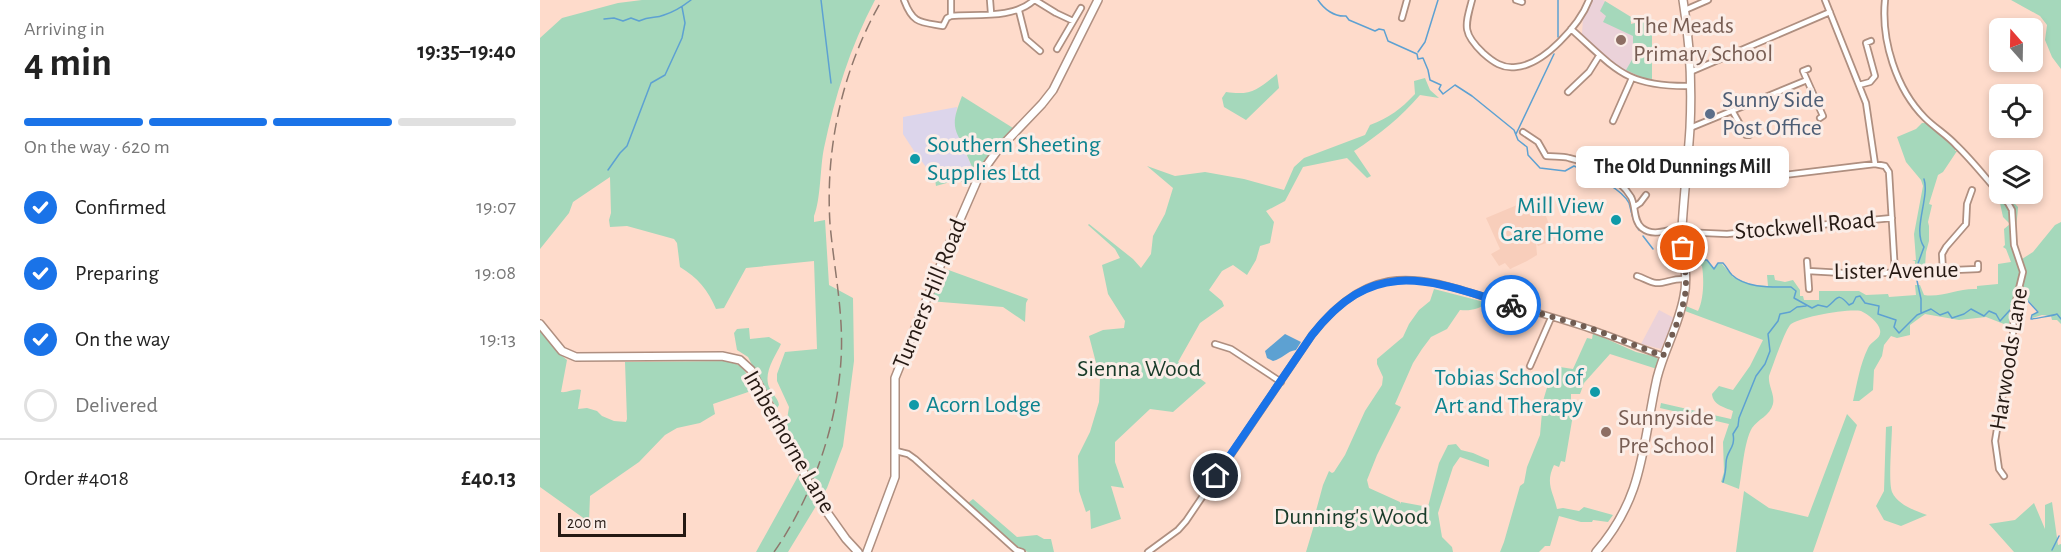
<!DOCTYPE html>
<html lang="en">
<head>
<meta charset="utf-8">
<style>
	:root { --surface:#fff; --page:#f6f6f6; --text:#222; --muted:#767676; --line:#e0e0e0; --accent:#1a73e8 }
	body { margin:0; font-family:"Alegreya Sans",sans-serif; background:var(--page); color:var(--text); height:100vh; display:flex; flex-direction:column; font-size:22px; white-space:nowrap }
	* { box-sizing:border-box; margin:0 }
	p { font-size:20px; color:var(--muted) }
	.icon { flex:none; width:33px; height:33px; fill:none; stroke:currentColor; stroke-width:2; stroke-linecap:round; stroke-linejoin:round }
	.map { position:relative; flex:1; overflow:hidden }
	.drawer { display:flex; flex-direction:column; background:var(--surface); width:540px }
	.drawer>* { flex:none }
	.needle { width:39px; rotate:340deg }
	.tools { position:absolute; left:1449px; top:18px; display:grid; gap:12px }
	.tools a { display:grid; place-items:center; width:54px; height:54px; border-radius:9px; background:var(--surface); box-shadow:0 3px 9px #0003; font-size:30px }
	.scale { position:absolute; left:18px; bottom:15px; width:128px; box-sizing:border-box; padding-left:6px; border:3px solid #251913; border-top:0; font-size:16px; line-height:21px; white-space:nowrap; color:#251913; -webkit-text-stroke:4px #fbede7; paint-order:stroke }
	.pin { position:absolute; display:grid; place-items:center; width:51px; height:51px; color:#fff; margin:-26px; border:3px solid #fff; border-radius:50%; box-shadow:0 2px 6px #0007 }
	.courier { position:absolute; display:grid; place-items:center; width:60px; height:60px; margin:-30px; border:4px solid #1a73e8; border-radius:50%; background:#fff; color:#222; box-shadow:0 2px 8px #0007 }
	.bubble { position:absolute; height:42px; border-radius:9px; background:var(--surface); box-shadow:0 3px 9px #0003; font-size:20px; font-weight:600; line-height:42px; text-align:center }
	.overview em { font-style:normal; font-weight:600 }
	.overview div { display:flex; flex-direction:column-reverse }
	.overview { display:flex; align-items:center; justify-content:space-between; height:102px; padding:0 24px }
	h1 { font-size:39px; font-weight:600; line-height:45px }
	.bar { display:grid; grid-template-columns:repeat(4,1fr); gap:9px 6px; align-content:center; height:72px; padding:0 24px }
	.bar i { height:8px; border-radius:4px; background:var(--line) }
	.bar .active { background:var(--accent) }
	.bar p { grid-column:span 4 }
	.line { display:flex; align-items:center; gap:15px; padding:0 24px; border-top:2px solid var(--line) }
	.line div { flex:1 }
	ol { padding:0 24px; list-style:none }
	li { display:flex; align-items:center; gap:18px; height:66px }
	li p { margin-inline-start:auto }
	li .icon { padding:6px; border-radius:50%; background:var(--accent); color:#fff; stroke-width:4 }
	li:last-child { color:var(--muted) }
	li i { width:33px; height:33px; border:3px solid var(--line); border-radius:50% }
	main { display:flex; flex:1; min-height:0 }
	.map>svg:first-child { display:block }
	.built { fill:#f8cebb }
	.industrial { fill:#dcd5eb }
	.education { fill:#ebd2d9 }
	.green { fill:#a5d8bb }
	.water { fill:#5da1d2 }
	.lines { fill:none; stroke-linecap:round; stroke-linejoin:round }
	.stream { stroke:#5da1d2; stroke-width:1.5 }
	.street-casing { stroke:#af8f80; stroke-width:8 }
	.secondary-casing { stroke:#af8f80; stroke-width:10 }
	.street { stroke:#fff; stroke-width:4.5 }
	.secondary { stroke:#fff; stroke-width:7 }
	.rail { stroke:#8e776c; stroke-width:1.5; stroke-dasharray:12 6; stroke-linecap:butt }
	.secondary-bridge-casing { stroke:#af8f80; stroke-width:10; stroke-linecap:butt }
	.secondary-bridge { stroke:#fff; stroke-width:7 }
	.done { stroke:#715d53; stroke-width:6; stroke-dasharray:0 10.8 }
	.route { stroke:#1a73e8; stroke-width:8 }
	.education-dot { fill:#8d6e63; stroke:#fbede7; stroke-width:2 }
	.service-dot { fill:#5c6f8a; stroke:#fbede7; stroke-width:2 }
	.culture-dot { fill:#0f9aa8; stroke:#fbede7; stroke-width:2 }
	.labels { text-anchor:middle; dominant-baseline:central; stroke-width:6; stroke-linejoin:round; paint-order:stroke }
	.education-label { font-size:24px; fill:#785e54; stroke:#fbede7; text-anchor:start }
	.service-label { font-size:24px; fill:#4e5e75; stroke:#fbede7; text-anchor:start }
	.culture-label { font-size:24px; fill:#0d838f; stroke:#fbede7; text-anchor:start }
	.street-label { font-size:24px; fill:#251913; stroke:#fbede7 }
	.park-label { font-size:24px; fill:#183b29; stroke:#fbede7 }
</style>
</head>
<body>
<main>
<section class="drawer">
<div class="overview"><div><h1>4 min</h1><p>Arriving in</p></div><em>19:35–19:40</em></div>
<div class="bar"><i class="active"></i><i class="active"></i><i class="active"></i><i></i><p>On the way · 620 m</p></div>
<ol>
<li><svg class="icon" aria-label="check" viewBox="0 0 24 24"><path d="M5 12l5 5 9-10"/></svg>Confirmed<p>19:07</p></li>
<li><svg class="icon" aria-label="check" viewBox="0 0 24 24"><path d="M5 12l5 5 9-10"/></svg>Preparing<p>19:08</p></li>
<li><svg class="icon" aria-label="check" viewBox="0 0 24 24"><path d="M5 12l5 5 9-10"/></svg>On the way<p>19:13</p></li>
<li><i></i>Delivered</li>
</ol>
<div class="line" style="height:78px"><div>Order #4018</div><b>£40.13</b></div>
</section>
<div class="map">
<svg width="1521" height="552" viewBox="0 0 1521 552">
	<rect width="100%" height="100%" fill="#fedbcb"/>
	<!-- built -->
	<path class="built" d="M996,197l4,2 13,37 -3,2 -1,4 -11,4 -2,-4 1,13 -10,6 -17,8 -5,-6 -6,3 -8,-12 9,-5 -14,-31z"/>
	<!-- industrial -->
	<path class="industrial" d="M417,107l-2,19 13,25 -2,3 7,15 -26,3 -12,7 -15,-20 -6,4 -3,-5 5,-4 -13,-20v-17z"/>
	<!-- education -->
	<path class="education" d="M1053,0h10l28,17v7l21,-5v60l-9,-1 -27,-12 -34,-32 1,-17z
		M1119,310l15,8 -13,31 -20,-5z"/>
	<!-- green -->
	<path class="green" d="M102,0h233c-25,47 -40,96 -51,148 -4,19 -3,51 -10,68v6l11,-2 4,65 24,13 1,63 -11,85 -16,42 -39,64h-32l50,-90 -20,-36 3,-19 -12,-26v-7l8,-22 32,-3 -3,-88 -68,7 -22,40 -8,1c-8,-19 -18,-31 -36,-42l-3,-24 -3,-4 -47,-13 -17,1 -1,-7 2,-7 -1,-36 -37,25 -4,11 -29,36v-211l22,-20 56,-15z
		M1471,0h50v69l-9,-12 -7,-17 2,-15 -7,-9z
		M1065,1l26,16v7l21,-5v60l-9,-1 -17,-8 7,-12v-22l-30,-14 3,-6 -6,-5z
		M737,74l2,14 -33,32 -22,-13 -2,-9 4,-6c26,4 32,-3 51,-18z
		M885,78l5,12 9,8 -19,-3c-19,22 -41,40 -66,56l17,25 -4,2 -20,-20 -44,9 -18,34 -19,10 8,11 -4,21 -10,3 -4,14 -9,15 -14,-10 -11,6 -13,19 13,11 2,5 -24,17 -22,39 28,21 -33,29 -23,-3 -35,33v20l9,26 -13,-2 10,33 -30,10 -1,-19 -4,2 -7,-21 -1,-35 12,-24 9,-30 1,-24 -11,-42 14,-6 21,-2 1,-7 -17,-27 -6,-29 18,-7 -5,-9 -27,-24 1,-1 44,35 8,9 10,-14 2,-18 12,-22 8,-26 -26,-22 28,10 30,-4 39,7 40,11 10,-23 10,-9 61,-23 5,-10c19,-7 31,-16 45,-31l-1,-13z
		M422,96l51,32 -36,42 -7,12h-20l-14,4 -1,-7 12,-7 26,-3 -7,-16 2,-2c-17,-22 -16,-29 -6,-55z
		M1382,123h4l29,24v4h2l-14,21 -5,3 -9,29 3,1 -4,17 1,4v15l-3,11 -1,14 -10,1v-6l-3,-1h4l-2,-26 9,-48 -2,-6 -15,-18 -9,-25 19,-8z
		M1465,199h5l8,8c-1,22 -7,30 4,52l11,-7 22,-27 6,-3v102l-4,-4h-5l-1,-4 -9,-1 -10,3 1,-3 6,-3 -10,-11 -7,2 -5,5 -1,-2 -6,3 -1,17 -23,-9 -27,3 -34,-6 -15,11v10l-13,3 -6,-2 -7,9 -2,11 -8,14 -1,20 -14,11h-6c4,-17 7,-37 15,-53 3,-7 14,-9 12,-18 -1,-7 -12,-16 -19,-19 -11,-3 -64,6 -71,14 -6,8 -17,40 -21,51 -1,10 6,18 4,28 -3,12 -15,15 -21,24 -8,13 -10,46 -13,61l-18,-7 3,-10 -1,-30 6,-18 -69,-16 1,-5 70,16 2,-8c-9,-4 -20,-6 -21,-17l7,-8 14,4 17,-24 13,-26 -78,-29 1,-5 12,5c6,-12 6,-32 4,-45l-16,-7v-2l10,3h11l7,9 4,-6 4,1 11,13 20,8 15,1 -1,-11h7l1,5 10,2 8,-2 7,10v6h3l1,4h15v-9h40l7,4 22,-1 1,3 27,-2 -1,-10h5l4,10c18,3 34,-7 53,-6v-3l21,-2v-20l13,-2 -5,-13 -3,-2 2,-2 -1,-16 6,-5 -7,-7 -3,-14z
		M403,268l85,31 -2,4 -1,19 -22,-15 -74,-6z
		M894,289l54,14c-10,6 -16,8 -28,7l-13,19 -16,8 -9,12 -9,14 -18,41 6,3 -24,48 -10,25 2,8 31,14v2l1,-2 27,5 11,-44 9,-18 8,-1 5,6 12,3 16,7v7l-29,-10 -7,10 -15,46 4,24 10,10 1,5h-147l9,-30h-2l10,-37 6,-14 3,2 2,-1 11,-17 20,-44 17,-26 1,-8 -6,-13v-5l26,-22 6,-13 10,-14 11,-9z
		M0,328l16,23 11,9 -6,32c7,1 13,-4 20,-2l-3,19 9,-1 10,3 5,5 12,5 12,1 1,-3 -2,-57 105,-1 12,6 15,22 -44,15 2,10 -15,9 -23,5 -12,7 -26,27 -49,34 -1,26 -49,-35z
		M209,328l1,11 19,-2 12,7c-6,13 -19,30 -11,45 3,6 8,9 9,16l-2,3 -13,-20 -16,-31 -11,-7 -3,-17 3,-4z
		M1053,333l43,19 20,5 3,3 -2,9 -47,-15 -26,29 -4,11h-9v7l4,2 -10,59 -4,-1 -2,6 -5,-2c-9,19 -1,26 3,44l6,-1 16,3 5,-4 29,8 -5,7 -15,-2 -1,2h-11l-22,-6 -9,30h-5l-6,6h-39l4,-10 16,-56 4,-3 3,-16 13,-32 3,-34 6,-20 4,-10 7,-4 13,2 14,-31 5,1z
		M1307,414l10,11 -44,127h-77l8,-61 25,17 39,9z
		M1352,426c0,14 -4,55 0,66 6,13 22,18 35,23l-26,11 -17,-6 -8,-14 8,-15 2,-64z
		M433,499l44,38 20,-2 7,4h7l3,13h-26l-8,-3 -52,-46z
		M1512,502l6,43 3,-1v8h-47l-25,-28 26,-4 19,-17 11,26v-24z"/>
	<!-- water -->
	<path class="water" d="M745,334l16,8 -5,8c-9,1 -14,9 -23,11l-6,-3 -2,-7z"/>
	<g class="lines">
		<!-- stream -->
		<path class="stream" d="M281,0l10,83
			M778,0c6,9 16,17 28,16l3,4 26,11 4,-2 5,1 4,11 29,13 1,5 5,-1 5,12 2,10 11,5 -2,4 4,5 12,-9 17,11 42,34 4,10 9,7 1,8 12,13 25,3 9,-5c14,7 48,22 55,37 3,10 3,18 10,27
			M1018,0v37
			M64,19l10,-1 9,3 8,-3 8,3c12,-6 16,-2 25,-6 10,-3 18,-8 27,-15
			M878,52l7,-10 13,-42
			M976,134l38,-80
			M68,170l12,-17 7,-7 24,-63 14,-8 17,-37 3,-15 -3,-16
			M1103,236l10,13
			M1148,256l7,4h12l7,9 4,-6h5c4,4 5,8 9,12 15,14 41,12 59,12l5,4 -2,7 18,10 6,-3 9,2c11,-8 10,-16 22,-2l4,-2 3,-6 4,-1 5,7 14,3 -1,8 18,6 -2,7 5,6 18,-18 14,-6 9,6 8,-3 4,6 12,-4 7,-5 13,7 5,-5 7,3 4,7 10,-11
			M1376,269l8,-22c-12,-17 6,-50 0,-68
			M1376,276l5,23v13
			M1477,309l6,-6 5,-2 10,11 -6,3 -1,4c3,0 24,-4 26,-5l4,5
			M1183,482c2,-7 3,-13 3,-19 0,-12 10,-15 7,-29l5,-8 1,-8 17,-42 9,-12 5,-13 -2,-17 10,-13 2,-7 10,-2 7,-5 9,-1
			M1512,550l7,-14"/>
		<!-- street casing -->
		<g class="street-casing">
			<path id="street" d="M364,0c9,24 16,22 39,26l4,-8 4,-2c26,-2 63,3 83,-16
				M411,0v16
				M450,0l1,13
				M495,0l21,13 17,8
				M932,0c-7,26 -10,33 11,53 10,9 20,16 33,14 28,-2 64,-43 73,-67
				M976,0l6,2
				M1285,0l41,103 9,61
				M1345,0c-4,40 11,89 40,118 10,10 22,17 31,27 19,18 34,39 52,58l4,7 2,35 9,27 -9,37 -1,24 -18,108 4,28 5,7
				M1145,10l23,-10
				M479,11l7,28 14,12
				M862,18l5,-18
				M1031,29c45,40 54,58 119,57
				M517,49l24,-41
				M1150,72l140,-60
				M1267,80l16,36 -3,2
				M1319,85l11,-3 5,-6 -9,-33 5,-2
				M1028,92l21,-20 10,-16
				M1193,112l13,23h3
				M1073,121l19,-43
				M1150,128l117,-48 -4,-9 5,-2
				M983,132l15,10 8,14c8,1 16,0 23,2 22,5 50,19 62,39 5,9 2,24 11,31 13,10 27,0 40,0
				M1147,181l32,2 156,-19 10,2 4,6 6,101
				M1094,207l6,-4 6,-8
				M1142,232l45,2 165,-16
				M1267,261l2,28
				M1268,271l53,3 117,-5v-5
				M1403,271l-1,-17 4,-7 20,-23 1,-20 5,-14
				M1097,276c7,2 12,6 19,7 8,1 17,-5 29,-4
				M675,344l16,5 50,33
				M990,366l21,-48
				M356,451l12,3 7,5 101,91 6,2
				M608,552l30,-22 8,-9 126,-186c20,-25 44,-48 77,-54 38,-6 77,11 112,21 30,9 60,17 89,27 24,8 48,18 73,27"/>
		</g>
		<!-- secondary casing -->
		<g class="secondary-casing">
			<path id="secondary" d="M0,324l22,27 14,6 146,-1 18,4 11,10 50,97
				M274,494l32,45 12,13
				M327,552l28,-75v-99l50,-124 34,-78 18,-25 45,-47 11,-14 45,-90
				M1056,552c49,-56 46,-107 61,-174 7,-28 22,-53 27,-82 5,-22 -3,-46 -2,-68 2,-34 6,-67 8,-100 2,-43 0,-86 -7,-128"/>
		</g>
		<!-- street -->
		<use href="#street" class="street"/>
		<!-- secondary -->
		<use href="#secondary" class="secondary"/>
		<!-- rail -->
		<path class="rail" d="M234,552c38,-54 63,-126 67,-192 3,-46 -7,-91 -11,-136 -5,-78 13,-157 52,-224"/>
		<!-- secondary-bridge casing -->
		<g class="secondary-bridge-casing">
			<path id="secondary-bridge" d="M261,467l13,27"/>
		</g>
		<!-- secondary-bridge -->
		<use href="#secondary-bridge" class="secondary-bridge"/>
	</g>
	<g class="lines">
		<!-- done -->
		<path class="done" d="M971,305l79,23 73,28c9,-21 21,-45 23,-69 0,-13 -2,-26 -3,-39"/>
		<!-- route -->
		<path class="route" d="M676,476l96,-141c62,-79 115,-56 199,-30"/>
	</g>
	<!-- markers -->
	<g class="education-dot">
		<circle cx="1081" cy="40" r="6"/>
		<circle cx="1066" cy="432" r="6"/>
	</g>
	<circle class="service-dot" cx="1170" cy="114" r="6"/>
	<g class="culture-dot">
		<circle cx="375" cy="159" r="6"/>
		<circle cx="1076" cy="220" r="6"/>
		<circle cx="1055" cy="392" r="6"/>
		<circle cx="374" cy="405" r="6"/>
	</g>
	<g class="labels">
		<!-- education labels -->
		<g class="education-label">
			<text x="1093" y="26">The Meads<tspan x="1093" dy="28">Primary School</tspan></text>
			<text x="1078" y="418">Sunnyside<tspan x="1078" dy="28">Pre School</tspan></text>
		</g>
		<!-- service labels -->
		<g class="service-label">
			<text x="1182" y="100">Sunny Side<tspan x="1182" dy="28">Post Office</tspan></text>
		</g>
		<!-- culture labels -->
		<g class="culture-label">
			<text x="387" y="145">Southern Sheeting<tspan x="387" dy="28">Supplies Ltd</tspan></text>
			<text x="1064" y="206" text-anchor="end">Mill View<tspan x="1064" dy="28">Care Home</tspan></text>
			<text x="1043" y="378" text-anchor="end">Tobias School of<tspan x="1043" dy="28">Art and Therapy</tspan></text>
			<text x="386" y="405">Acorn Lodge</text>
		</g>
		<!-- street labels -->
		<g class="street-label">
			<text transform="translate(1265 226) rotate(-5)">Stockwell Road</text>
			<text transform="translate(1356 271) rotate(-1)">Lister Avenue</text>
			<text transform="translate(390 294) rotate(-68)">Turners Hill Road</text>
			<text transform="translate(1469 359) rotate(-81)">Harwoods Lane</text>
			<text transform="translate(249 442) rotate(60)">Imberhorne Lane</text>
		</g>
		<!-- park labels -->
		<g class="park-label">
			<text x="599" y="369">Sienna Wood</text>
			<text x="811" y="517">Dunning's Wood</text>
		</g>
	</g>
</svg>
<div class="tools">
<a><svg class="needle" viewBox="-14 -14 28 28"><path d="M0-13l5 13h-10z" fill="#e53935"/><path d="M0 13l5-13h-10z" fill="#767676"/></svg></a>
<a><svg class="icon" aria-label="locate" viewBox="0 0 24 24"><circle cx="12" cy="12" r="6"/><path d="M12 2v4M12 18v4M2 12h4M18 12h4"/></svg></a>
<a><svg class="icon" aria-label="layers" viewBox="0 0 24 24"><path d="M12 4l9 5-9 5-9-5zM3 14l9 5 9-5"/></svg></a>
</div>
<div class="scale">200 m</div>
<div class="pin" style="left:1143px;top:248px;background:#ea580c"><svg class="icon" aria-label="bag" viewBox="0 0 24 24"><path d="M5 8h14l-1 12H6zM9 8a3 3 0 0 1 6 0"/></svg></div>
<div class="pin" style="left:676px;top:476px;background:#1f2937"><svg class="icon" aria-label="home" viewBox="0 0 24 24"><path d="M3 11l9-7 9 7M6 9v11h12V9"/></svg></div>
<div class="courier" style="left:971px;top:305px"><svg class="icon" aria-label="bike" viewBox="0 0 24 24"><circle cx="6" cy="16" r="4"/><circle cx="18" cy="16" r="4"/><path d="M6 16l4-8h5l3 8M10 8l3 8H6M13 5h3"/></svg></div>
<div class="bubble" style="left:1036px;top:146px;width:213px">The Old Dunnings Mill</div>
</div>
</main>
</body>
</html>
